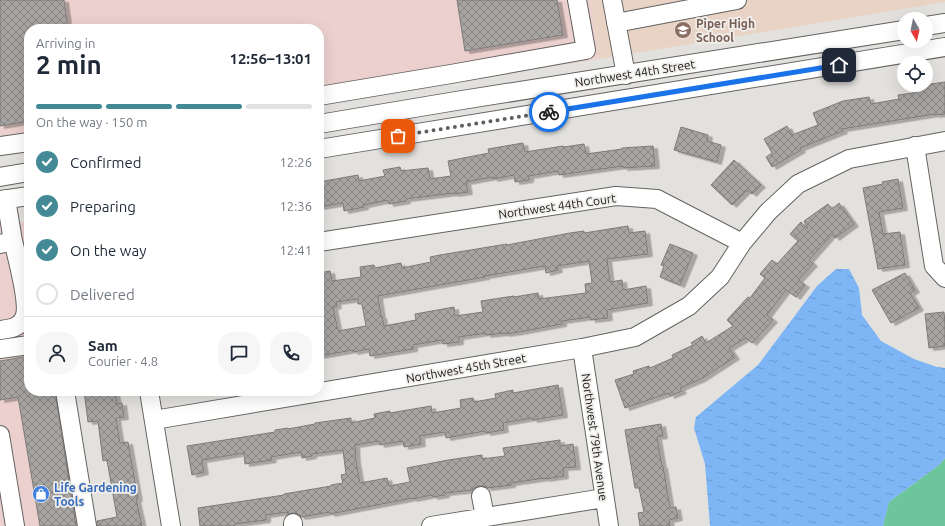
<!DOCTYPE html>
<html lang="en">
<head>
<meta charset="utf-8">
<style>
	:root { --surface:#fff; --page:#f6f6f7; --text:#1f2937; --muted:#747a83; --line:#e0e1e3; --accent:#448996 }
	body { margin:0; font-family:Ubuntu,sans-serif; background:var(--page); color:var(--text); height:100vh; display:flex; flex-direction:column; font-size:15px; white-space:nowrap }
	* { box-sizing:border-box; margin:0 }
	p { font-size:13px; color:var(--muted) }
	.icon { flex:none; width:22px; height:22px; fill:none; stroke:currentColor; stroke-width:2; stroke-linecap:round; stroke-linejoin:round }
	.map { position:relative; flex:1; overflow:hidden }
	.side { position:absolute; left:24px; top:24px; width:300px; height:372px; display:flex; flex-direction:column; background:var(--surface); border-radius:16px; box-shadow:0 4px 16px #0002 }
	.side>* { flex:none }
	.needle { width:26px; rotate:171deg }
	.buttons { position:absolute; left:897px; top:12px; display:grid; gap:8px }
	.buttons a { display:grid; place-items:center; width:36px; height:36px; border-radius:50%; background:var(--surface); box-shadow:0 4px 16px #0002; font-size:20px }
	.pin { position:absolute; display:grid; place-items:center; width:34px; height:34px; color:#fff; margin:-17px; border-radius:8px; box-shadow:0 2px 6px #0006 }
	.courier { position:absolute; display:grid; place-items:center; width:40px; height:40px; margin:-20px; border:3px solid #1a73e8; border-radius:50%; background:#fff; color:#222; box-shadow:0 1px 5px #0007 }
	.head em { font-style:normal; font-weight:700 }
	.head div { display:flex; flex-direction:column-reverse }
	.head { display:flex; align-items:center; justify-content:space-between; height:68px; padding:0 12px }
	h1 { font-size:26px; font-weight:700; line-height:30px }
	.bar { display:grid; grid-template-columns:repeat(4,1fr); gap:6px 4px; align-content:center; height:48px; padding:0 12px }
	.bar i { height:5px; border-radius:3px; background:var(--line) }
	.bar .active { background:var(--accent) }
	.bar p { grid-column:span 4 }
	.line { display:flex; align-items:center; gap:10px; padding:0 12px; border-top:1px solid var(--line) }
	.line div { flex:1 }
	.round { display:grid; place-items:center; flex:none; width:42px; height:42px; border-radius:16px; background:var(--page) }
	ol { padding:0 12px; list-style:none }
	li { display:flex; align-items:center; gap:12px; height:44px }
	li p { margin-inline-start:auto }
	li .icon { padding:4px; border-radius:50%; background:var(--accent); color:#fff; stroke-width:4 }
	li:last-child { color:var(--muted) }
	li i { width:22px; height:22px; border:2px solid var(--line); border-radius:50% }
	.map>svg:first-child { display:block }
	.commercial { fill:#ebd0ce }
	.education { fill:#e8d3c5 }
	.green { fill:#6dc59b }
	.water { fill:url(#water-ripples) }
	.building { fill:url(#building-cross-hatch); stroke:#7d7b79; fill-rule:evenodd; filter:url(#shadow) }
	.lines { fill:none; stroke-linecap:round; stroke-linejoin:round }
	.minor-casing { stroke:#656361; stroke-width:20 }
	.minor { stroke:#fff; stroke-width:18 }
	.done { stroke:#5f5e5c; stroke-width:4; stroke-dasharray:0 7.2 }
	.route { stroke:#1a73e8; stroke-width:5 }
	.labels { text-anchor:middle; dominant-baseline:central; stroke-width:3.5; stroke-linejoin:round; paint-order:stroke }
	.education-label { font-size:12px; font-weight:bold; fill:#785e54; stroke:#f0eeeb; text-anchor:start }
	.street-label { font-size:12px; fill:#181716; stroke:#f0eeeb }
	.shop-label { font-size:12px; font-weight:bold; fill:#366cbe; stroke:#f0eeeb; text-anchor:start }
</style>
</head>
<body>
<div class="map">
<svg width="945" height="526" viewBox="0 0 945 526">
	<defs>
		<pattern id="water-ripples" width="26" height="14" patternUnits="userSpaceOnUse"><rect width="26" height="14" fill="#7db5f5"/><path d="M2 4q2-2 4 0t4 0M15 11q2-2 4 0t4 0" fill="none" stroke="#6b9bd1"/></pattern>
		<pattern id="building-cross-hatch" width="8" height="8" patternUnits="userSpaceOnUse"><rect width="8" height="8" fill="#a7a4a2"/><path d="M0 0l8 8M0 8l8-8" fill="none" stroke="#878583"/></pattern>
		<filter id="shadow"><feDropShadow dx="4.5" dy="2.5" stdDeviation="0" flood-color="#0004"/></filter>
	</defs>
	<rect width="100%" height="100%" fill="#e3e1de"/>
	<!-- commercial -->
	<path class="commercial" d="M0,0h590l9,59 -280,43v-73h-290v119l-29,5z
		M29,221v170h42l23,135h-94v-301z"/>
	<!-- education -->
	<path class="education" d="M590,0h355v2l-346,57z"/>
	<!-- green -->
	<path class="green" d="M945,458v68h-62l6,-24 50,-37z"/>
	<!-- water -->
	<path class="water" d="M836,269h13l10,19 3,27 19,26 33,18 23,8 8,1v90l-6,7 -50,37 -6,24h-173l-5,-62 -11,-36 2,-11 62,-52 59,-79z"/>
	<!-- building -->
	<path class="building" d="M0,0h64l4,29h-39v92l-29,5z
		M457,0h100l6,35 -98,16z
		M945,82v32l-10,1v-1l-93,15 1,2 -43,17 1,2 -29,17 -6,-10 6,-4 -8,-14 23,-13 5,9 26,-10 -5,-12 30,-12 26,-4 2,7 28,-5 -1,-4 15,-2v-5l18,-3v-1z
		M681,127l27,8 -1,6 14,4 -4,17 -43,-12z
		M523,143l2,9 38,-6 1,1 20,-3 2,10 36,-5v-1l31,-2 2,20 -32,2v-2l-64,9 -1,-4 -29,5v4l-14,2 -1,-7 -21,4v-2l-27,5 2,10 -14,2v-1l-48,6v2l-17,3 -1,-4 -24,5v2l-20,4 -1,-8 -24,4v-25l39,-7 1,6 26,-5 -2,-6 17,-3 1,4 27,-3 2,11 21,-3 -3,-15 41,-8 -1,-4z
		M734,160l27,25 -9,9 -5,-4 -15,15 -21,-20z
		M898,179l5,29 -24,4 4,22 17,-2 5,33 -27,4 -15,-81 20,-4 -1,-2z
		M839,203l15,21 -19,14 -3,-4 -23,26 4,4 -15,16 7,5 -9,12 -10,-7 -19,25 6,5 -21,23 -6,-5 -17,10 6,9 -34,22 -21,9 2,3 -12,5 -1,-3 -44,15 -10,-28 19,-6 -1,-3 16,-5 1,2 23,-10 -1,-3 21,-10 -2,-2 11,-7 4,7 27,-17 -6,-6 21,-23 2,1 15,-20 -5,-4 12,-14 5,4 21,-23 -8,-7 11,-12 7,7 -4,-8 24,-17 4,5z
		M628,226l1,7 16,-2 3,23 -41,5 3,23 12,-2 1,10 23,-4 2,17 -41,7 1,8 -17,2 -1,-3 -28,4v3l-43,8 -14,2v-1l-19,2v-2l-27,4v5l-16,2 -1,-4 -29,5v4l-43,7 -1,-7 -16,3v-2l-34,6v-27l5,-1 -5,-27v-28l11,-2 2,10 29,-4 -1,-10 14,-2 1,3 26,-5 1,5 29,-6 -1,-5 10,-2 67,-11v1l63,-12 14,-2v2zM589,261l3,22 -7,1 1,9 -47,6 -1,-6 -24,4v-1l-33,5 2,11 -28,4 -1,-9 -39,7 1,6 -32,6 -2,-10h-1l-3,-20 107,-19v-1l60,-10 1,7 12,-3 -1,-4zM358,299v5h4l4,22 -28,5 -5,-24 4,-1 -1,-4z
		M670,244l23,9 -13,32 -20,-8 4,-11 -3,-1z
		M905,273l10,17 -5,3 9,15 -28,15 -19,-33z
		M944,312l1,13v21l-16,2 -4,-34z
		M29,356v35h26l21,135h-36l-22,-129 -18,3v-39z
		M558,385l5,30 -30,5 -1,-2 -29,5 1,7 -18,3 -1,-2 -39,7 -1,-6 -25,4 1,8 -17,3 -1,-6 -23,4 -1,-4 -24,4 1,16 4,22 27,-5 2,8 21,-4 -3,-14 41,-8 34,-5v4l23,-3 -2,-8 57,-8v6l13,-2 3,23 -13,1 1,8 -19,3v-1l-34,5v2l-24,3 -3,-2h-5l-5,2 -1,2 -28,3v2l-12,2 -1,-2 -19,4v-1l-83,16v-2l-29,5 -3,-3 -5,-1 -6,1v-2l-21,3v5l-31,4v2h-35l-2,-18 86,-13v-1l47,-8v-1l12,-2 -2,-8 5,-1 -3,-24 -31,4v2l-10,2 -1,-6 -30,5 1,3 -27,4 -1,-11 -42,7 2,12 -12,3 -5,-29 88,-14v-2l13,-2v1l27,-5v-1l36,-5v5l24,-5 -1,-4 16,-3v2l41,-7 1,7 29,-5 -1,-8 13,-2 1,4 22,-4 -1,-4 18,-4v3z
		M84,391h31l2,13 5,-1 2,14 -8,1 4,25 8,-1 10,57h-2l6,27h-45v-5l20,-4 -10,-57 -4,1 -5,-40 -10,1z
		M661,424l2,12 -6,1 5,29h1l7,42 6,-1 2,11 -9,2 1,6h-30l-2,-13 6,-1 -5,-24h-4l-10,-58z"/>
	<g class="lines">
		<!-- minor casing -->
		<g class="minor-casing">
			<path id="minor" d="M612,0l14,75
				M616,23l121,-23
				M926,26l19,-3
				M319,96l132,-22 135,-24 -9,-50
				M319,124l137,-23 448,-71
				M0,146l29,-4
				M915,146l19,120 11,12
				M319,149l626,-102
				M0,177l29,-5
				M0,200l29,-4
				M319,242l297,-46 41,3 85,44 26,-31 30,-28 51,-25 96,-18
				M0,244l13,-3 -7,-42
				M0,330c9,-1 20,-2 24,-12 6,-12 -7,-61 -11,-77
				M582,348l27,178
				M0,349l29,-4
				M65,391l22,135
				M149,391l22,135
				M154,420l428,-72 53,-11 54,-31 31,-29 22,-34
				M0,435l15,91
				M481,496l4,21
				M293,523v3
				M431,526l173,-28"/>
		</g>
		<!-- minor -->
		<use href="#minor" class="minor"/>
	</g>
	<g class="lines">
		<!-- done -->
		<path class="done" d="M398,136l151,-24"/>
		<!-- route -->
		<path class="route" d="M549,112l290,-47"/>
	</g>
	<!-- icons -->
	<defs>
		<g id="school-disc" transform="scale(0.9)"><circle r="9.5" fill="#8d6e63" stroke="#f0eeeb"/><path d="M0-5L7-2L0 1L-7-2ZM-4 1L0 2.5L4 1V4Q0 6-4 4Z" fill="#fff"/></g>
		<g id="shop-disc" transform="scale(0.9)"><circle r="9.5" fill="#3f7fe0" stroke="#f0eeeb"/><path d="M-5-2.5h2.3a2.7 3.5 0 0 1 5.4 0H5L5.5 6h-11ZM-1.5-2.5h3a1.5 2.3 0 0 0-3 0Z" fill="#fff"/></g>
	</defs>
	<g fill-rule="evenodd">
		<use href="#school-disc" x="683" y="30"/>
		<use href="#shop-disc" x="41" y="494"/>
	</g>
	<g class="labels">
		<!-- education labels -->
		<g class="education-label">
			<text x="696" y="23">Piper High<tspan x="696" dy="14">School</tspan></text>
		</g>
		<!-- street labels -->
		<g class="street-label">
			<text transform="translate(635 73) rotate(-9)">Northwest 44th Street</text>
			<text transform="translate(557 206) rotate(-8)">Northwest 44th Court</text>
			<text transform="translate(466 368) rotate(-10)">Northwest 45th Street</text>
			<text transform="translate(595 437) rotate(82)">Northwest 79th Avenue</text>
		</g>
		<!-- shop labels -->
		<g class="shop-label">
			<text x="54" y="487">Life Gardening<tspan x="54" dy="14">Tools</tspan></text>
		</g>
	</g>
</svg>
<div class="buttons">
<a><svg class="needle" viewBox="-14 -14 28 28"><path d="M0-13l5 13h-10z" fill="#e53935"/><path d="M0 13l5-13h-10z" fill="#747a83"/></svg></a>
<a><svg class="icon" aria-label="locate" viewBox="0 0 24 24"><circle cx="12" cy="12" r="6"/><path d="M12 2v4M12 18v4M2 12h4M18 12h4"/></svg></a>
</div>
<div class="pin" style="left:398px;top:136px;background:#ea580c"><svg class="icon" aria-label="bag" viewBox="0 0 24 24"><path d="M5 8h14l-1 12H6zM9 8a3 3 0 0 1 6 0"/></svg></div>
<div class="pin" style="left:839px;top:65px;background:#1f2937"><svg class="icon" aria-label="home" viewBox="0 0 24 24"><path d="M3 11l9-7 9 7M6 9v11h12V9"/></svg></div>
<div class="courier" style="left:549px;top:112px"><svg class="icon" aria-label="bike" viewBox="0 0 24 24"><circle cx="6" cy="16" r="4"/><circle cx="18" cy="16" r="4"/><path d="M6 16l4-8h5l3 8M10 8l3 8H6M13 5h3"/></svg></div>
<section class="side">
<div class="head"><div><h1>2 min</h1><p>Arriving in</p></div><em>12:56–13:01</em></div>
<div class="bar"><i class="active"></i><i class="active"></i><i class="active"></i><i></i><p>On the way · 150 m</p></div>
<ol>
<li><svg class="icon" aria-label="check" viewBox="0 0 24 24"><path d="M5 12l5 5 9-10"/></svg>Confirmed<p>12:26</p></li>
<li><svg class="icon" aria-label="check" viewBox="0 0 24 24"><path d="M5 12l5 5 9-10"/></svg>Preparing<p>12:36</p></li>
<li><svg class="icon" aria-label="check" viewBox="0 0 24 24"><path d="M5 12l5 5 9-10"/></svg>On the way<p>12:41</p></li>
<li><i></i>Delivered</li>
</ol>
<div class="line" style="height:72px"><a class="round"><svg class="icon" aria-label="person" viewBox="0 0 24 24"><circle cx="12" cy="8" r="4"/><path d="M4 21q1-7 8-7t8 7"/></svg></a><div><b>Sam</b><p>Courier · 4.8</p></div><a class="round"><svg class="icon" aria-label="chat" viewBox="0 0 24 24"><path d="M4 5h16v11H9l-5 4z"/></svg></a><a class="round"><svg class="icon" aria-label="phone" viewBox="0 0 24 24"><path d="M5 4h4l2 5-3 2q2 4 5 5l2-3 5 2v4C11 20 4 13 5 4z"/></svg></a></div>
</section>
</div>
</body>
</html>
